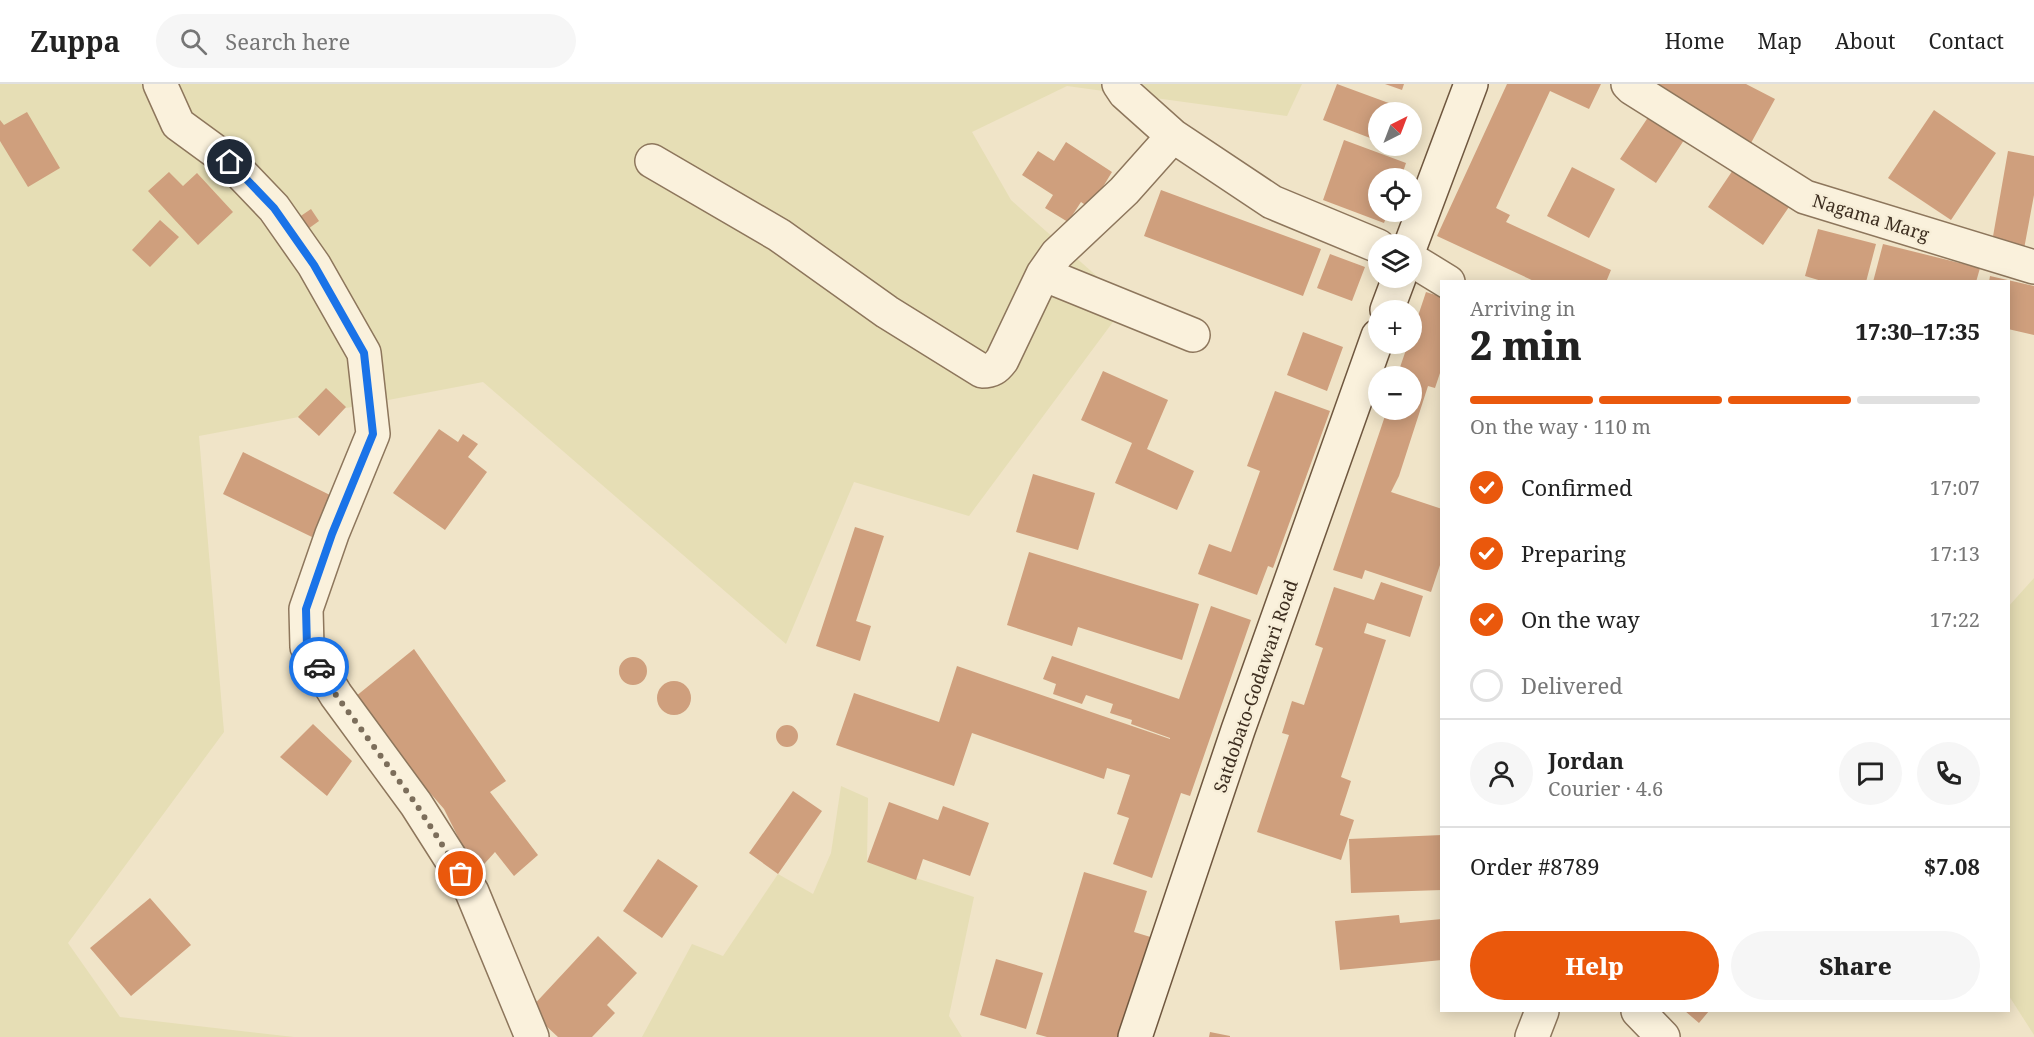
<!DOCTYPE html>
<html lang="en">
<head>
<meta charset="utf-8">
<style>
	:root { --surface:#fff; --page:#f6f6f6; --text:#222; --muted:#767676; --line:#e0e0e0; --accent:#ea580c }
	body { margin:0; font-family:"Noto Serif",serif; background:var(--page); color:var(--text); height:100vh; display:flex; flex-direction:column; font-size:22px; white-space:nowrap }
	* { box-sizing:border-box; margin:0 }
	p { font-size:20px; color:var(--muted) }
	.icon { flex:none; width:33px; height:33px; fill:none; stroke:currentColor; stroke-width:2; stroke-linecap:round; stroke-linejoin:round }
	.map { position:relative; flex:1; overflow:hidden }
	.side { position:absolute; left:1440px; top:196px; width:570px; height:732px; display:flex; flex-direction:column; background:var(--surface); border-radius:0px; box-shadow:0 3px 15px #0003 }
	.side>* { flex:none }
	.needle { width:39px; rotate:42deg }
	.buttons { position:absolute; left:1368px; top:18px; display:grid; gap:12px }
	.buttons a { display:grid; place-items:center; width:54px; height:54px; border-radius:50%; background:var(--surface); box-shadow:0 3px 15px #0003; font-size:30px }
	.pin { position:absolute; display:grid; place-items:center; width:51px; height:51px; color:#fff; margin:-26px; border:3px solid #fff; border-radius:50%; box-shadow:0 2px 6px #0007 }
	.courier { position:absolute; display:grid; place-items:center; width:60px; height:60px; margin:-30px; border:4px solid #1a73e8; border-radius:50%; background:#fff; color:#222; box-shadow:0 2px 8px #0007 }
	.head em { font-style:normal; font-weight:800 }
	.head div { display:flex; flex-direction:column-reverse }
	.head { display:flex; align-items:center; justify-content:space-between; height:102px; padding:0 30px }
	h1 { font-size:39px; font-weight:800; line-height:45px }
	.bar { display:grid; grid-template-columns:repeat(4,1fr); gap:9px 6px; align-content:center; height:72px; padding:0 30px }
	.bar i { height:8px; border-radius:4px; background:var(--line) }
	.bar .on { background:var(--accent) }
	.bar p { grid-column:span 4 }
	.line { display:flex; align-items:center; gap:15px; padding:0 30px; border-top:2px solid var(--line) }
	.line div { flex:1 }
	.round { display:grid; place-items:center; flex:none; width:63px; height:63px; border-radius:32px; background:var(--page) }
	ol { padding:0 30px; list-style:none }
	li { display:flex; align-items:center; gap:18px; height:66px }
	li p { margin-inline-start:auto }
	li .icon { padding:6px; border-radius:50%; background:var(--accent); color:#fff; stroke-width:4 }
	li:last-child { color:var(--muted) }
	li i { width:33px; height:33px; border:3px solid var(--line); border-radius:50% }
	.primary-button { display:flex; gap:12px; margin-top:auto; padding:12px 30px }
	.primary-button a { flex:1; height:69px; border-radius:36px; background:var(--accent); color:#fff; font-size:24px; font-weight:800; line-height:69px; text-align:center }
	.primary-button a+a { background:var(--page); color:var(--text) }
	header { display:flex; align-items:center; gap:36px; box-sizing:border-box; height:84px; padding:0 30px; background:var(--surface); border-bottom:2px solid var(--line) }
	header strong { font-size:28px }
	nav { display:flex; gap:33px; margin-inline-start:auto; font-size:21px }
	.search { width:420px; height:54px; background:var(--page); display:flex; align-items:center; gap:15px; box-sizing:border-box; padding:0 21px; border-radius:33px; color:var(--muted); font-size:22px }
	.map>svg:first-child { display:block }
	.farmland { fill:#e6deb5 }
	.building { fill:#cf9f7d }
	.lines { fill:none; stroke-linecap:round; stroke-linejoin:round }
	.street-casing { stroke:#8d765c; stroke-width:36 }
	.secondary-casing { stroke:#6f573f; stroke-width:36 }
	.street { stroke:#faf1dc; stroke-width:33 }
	.secondary { stroke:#faf1dc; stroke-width:33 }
	.done { stroke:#7c6e5b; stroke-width:6; stroke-dasharray:0 10.8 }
	.route { stroke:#1a73e8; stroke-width:8 }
	.labels { text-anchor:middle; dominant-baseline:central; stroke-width:5; stroke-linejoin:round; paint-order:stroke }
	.street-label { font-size:18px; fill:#3d2e20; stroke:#f7eed8 }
</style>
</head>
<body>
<header>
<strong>Zuppa</strong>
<div class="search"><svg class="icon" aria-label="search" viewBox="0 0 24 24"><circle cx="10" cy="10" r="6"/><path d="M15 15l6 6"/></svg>Search here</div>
<nav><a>Home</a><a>Map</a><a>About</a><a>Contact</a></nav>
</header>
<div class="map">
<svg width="2034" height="953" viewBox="0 0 2034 953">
	<rect width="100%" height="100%" fill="#f0e4c8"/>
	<!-- farmland -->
	<path class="farmland" d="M0,0h1302l-15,32 -220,-30 -95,46 39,68 116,103 -158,213 -115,-34 -68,162 -303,-262 -284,54 25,296 -156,211 52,74 174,20h-294z
		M2034,494v457l-25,-39 -1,-389z
		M841,702l27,12 -1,64 107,35 -25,119 13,21h-320l50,-93 31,12 55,-82 35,20 18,-41z"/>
	<!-- building -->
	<path class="building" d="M1337,0l68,25 -2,3h-25v29l-55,-21z
		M1385,0h19l-2,6z
		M1507,0h94l-12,25 -39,-18 -54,117 14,7 -4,7 105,48 -5,12h-70l-99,-46z
		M1643,0h103l29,15 -24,44z
		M1653,26l35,24 -32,49 -36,-24z
		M1934,26l62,43 -45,67 -63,-42z
		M27,28l33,56 -32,19 -28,-46v-21l4,5z
		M1344,56l62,23 -5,15h-23v34h10l-4,11 -61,-23z
		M1066,58l46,30 -22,36 -9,-6 -13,20 -23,-14 8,-13 -31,-20 16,-24 16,10z
		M2008,67l26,5v39l-10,54 -32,-7z
		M1572,83l43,22 -26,49 -42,-22z
		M1735,83l56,37 -28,41 -55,-38z
		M169,88l14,14 14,-13 36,39 -35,33 -50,-54z
		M1161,106l160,59 -18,47 -159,-60z
		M311,125l8,12 -18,13 -9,-12z
		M160,136l19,17 -29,30 -18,-17z
		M1818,145l58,15 -10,38h-41l-20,-6z
		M1883,160l97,24 -4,14h-103z
		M1330,170l35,13 -13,34 -35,-13z
		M1990,192l44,10v49l-26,-6v-47h-19z
		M1426,208l16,5v70l-7,21 -7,-2 -29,90 -8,16 51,17v50l-11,33 -66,-22 -3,9 -29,-9 54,-160h25v-34h-15l11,-32h4v-10z
		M1303,248l40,15 -16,44 -40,-16z
		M1103,287l65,29 -21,49 47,22 -17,39 -62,-27 17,-40 -51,-23z
		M326,304l20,19 -27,29 -21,-19z
		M1275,307l55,20 -57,157 -5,-2 -11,29 -59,-21 11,-30 22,8 29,-81 -13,-5z
		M439,345l19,13 5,-8 15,10 -10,13 19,15 -42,58 -52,-37z
		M243,368l89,44 -20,41 -89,-43z
		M1033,390l62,19 -17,57 -62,-18z
		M855,443l29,9 -28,85 15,5 -11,35 -44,-15z
		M1029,468l170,52 -17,56 -104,-33 -6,19 -65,-21z
		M1381,498l42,14 -13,41 -43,-14 -3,10 22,7 -45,137 10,4 -11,34 14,5 -13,40 -84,-28 32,-97 -7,-2 10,-32 12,4 19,-57 -8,-3 19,-58 40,13z
		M1211,522l40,14 -61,176 -9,-3 -29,85 -39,-14 16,-46 -12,-4 13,-39 -23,-7 -3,11 -132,-46 -18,53 -118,-41 18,-52 85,29 18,-56 213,73v-1l-39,-14 1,-4 -22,-7 3,-9 -27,-9 -4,9 -29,-10 3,-10 -13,-5 9,-23 127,43z
		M414,565l92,132 -16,11 48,63 -24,21 -19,-24 -19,21 -32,-64 -94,-108z
		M619 587a14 14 0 1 1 28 0a14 14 0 1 1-28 0Z
		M657 614a17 17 0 1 1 34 0a17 17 0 1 1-34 0Z
		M313,640l39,37 -25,35 -47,-39z
		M776 652a11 11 0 1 1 22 0a11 11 0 1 1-22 0Z
		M793,707l29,20 -44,63 -29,-21z
		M889,718l49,18 5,-14 46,17 -19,53 -47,-17 -7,21 -49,-18z
		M1442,751v55l-91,3 -2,-54z
		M658,775l40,27 -36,52 -39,-27z
		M1084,788l63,19 -13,41 23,7 -29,98h-81l-11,-3z
		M150,814l41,47 -60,51 -41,-48z
		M1399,831l1,8 42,-4v41l-102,10 -5,-49z
		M598,852l39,37 -30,32 8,8 -23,24h-34l-29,-27z
		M996,875l47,14 -17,56 -46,-14z
		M1685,927h24l-10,12z
		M1210,948l20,4v1h-21z"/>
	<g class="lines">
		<!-- street casing -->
		<g class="street-casing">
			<path id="street" d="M160,0l18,40 52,38 44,46 40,57 50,88 9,81 -41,100 -26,75 1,38 29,48 80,109 56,88 60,145
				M1119,0l6,9 48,43 99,66 106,44
				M1628,0l4,4 173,109 229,70
				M652,77l127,74 108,77 95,59c10,0 14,-3 20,-11l41,-86 14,-20 67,-63 49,-55
				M1412,176l36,22
				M1043,190l150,61
				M1638,927l25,26
				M1532,953l10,-26"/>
		</g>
		<!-- secondary casing -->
		<g class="secondary-casing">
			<path id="secondary" d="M1411,160l60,-160
				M1387,226l12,-32
				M1135,953l103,-307 140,-394"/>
		</g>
		<!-- street -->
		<use href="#street" class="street"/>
		<!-- secondary -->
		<use href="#secondary" class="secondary"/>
	</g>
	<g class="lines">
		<!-- done -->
		<path class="done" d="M319,583l17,28 80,109 45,70"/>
		<!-- route -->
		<path class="route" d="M230,78l44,46 40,57 50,88 9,81 -41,100 -26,75 1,38 12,20"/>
	</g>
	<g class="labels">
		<!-- street labels -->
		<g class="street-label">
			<text transform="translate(1871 133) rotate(17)">Nagama Marg</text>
			<text transform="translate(1255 602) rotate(-71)">Satdobato-Godawari Road</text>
		</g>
	</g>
</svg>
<div class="buttons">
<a><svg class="needle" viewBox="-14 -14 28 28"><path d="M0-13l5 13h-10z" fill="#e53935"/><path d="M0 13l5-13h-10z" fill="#767676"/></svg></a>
<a><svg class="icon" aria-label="locate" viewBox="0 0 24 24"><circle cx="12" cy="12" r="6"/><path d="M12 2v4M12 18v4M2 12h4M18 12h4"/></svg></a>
<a><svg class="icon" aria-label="layers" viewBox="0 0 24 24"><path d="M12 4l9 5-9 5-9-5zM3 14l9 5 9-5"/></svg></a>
<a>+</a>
<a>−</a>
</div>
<div class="pin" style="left:461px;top:790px;background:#ea580c"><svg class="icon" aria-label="bag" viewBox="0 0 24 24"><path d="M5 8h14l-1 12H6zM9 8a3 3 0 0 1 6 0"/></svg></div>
<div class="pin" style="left:230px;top:78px;background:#1f2937"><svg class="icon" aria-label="home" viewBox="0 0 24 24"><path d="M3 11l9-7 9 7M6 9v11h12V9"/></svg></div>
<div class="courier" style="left:319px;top:583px"><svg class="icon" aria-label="car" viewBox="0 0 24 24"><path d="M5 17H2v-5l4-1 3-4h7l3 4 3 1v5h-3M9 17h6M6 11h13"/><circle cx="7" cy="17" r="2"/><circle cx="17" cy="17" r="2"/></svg></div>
<section class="side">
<div class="head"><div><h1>2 min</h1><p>Arriving in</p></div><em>17:30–17:35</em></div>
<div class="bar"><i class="on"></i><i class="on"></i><i class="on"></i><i></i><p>On the way · 110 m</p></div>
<ol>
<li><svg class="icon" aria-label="check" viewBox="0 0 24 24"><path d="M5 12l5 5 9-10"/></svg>Confirmed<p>17:07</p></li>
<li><svg class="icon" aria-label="check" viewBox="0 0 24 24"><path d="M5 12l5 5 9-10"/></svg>Preparing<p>17:13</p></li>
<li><svg class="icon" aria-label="check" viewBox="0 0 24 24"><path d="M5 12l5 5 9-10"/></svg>On the way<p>17:22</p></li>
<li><i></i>Delivered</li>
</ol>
<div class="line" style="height:108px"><a class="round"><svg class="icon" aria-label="person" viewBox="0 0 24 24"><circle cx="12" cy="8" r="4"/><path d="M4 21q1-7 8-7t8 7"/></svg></a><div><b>Jordan</b><p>Courier · 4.6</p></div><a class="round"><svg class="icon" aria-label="chat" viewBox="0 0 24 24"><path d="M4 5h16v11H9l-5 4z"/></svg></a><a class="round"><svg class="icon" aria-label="phone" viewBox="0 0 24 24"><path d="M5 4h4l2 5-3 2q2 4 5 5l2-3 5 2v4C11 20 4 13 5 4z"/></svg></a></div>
<div class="line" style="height:78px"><div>Order #8789</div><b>$7.08</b></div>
<div class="primary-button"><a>Help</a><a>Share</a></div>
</section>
</div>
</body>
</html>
